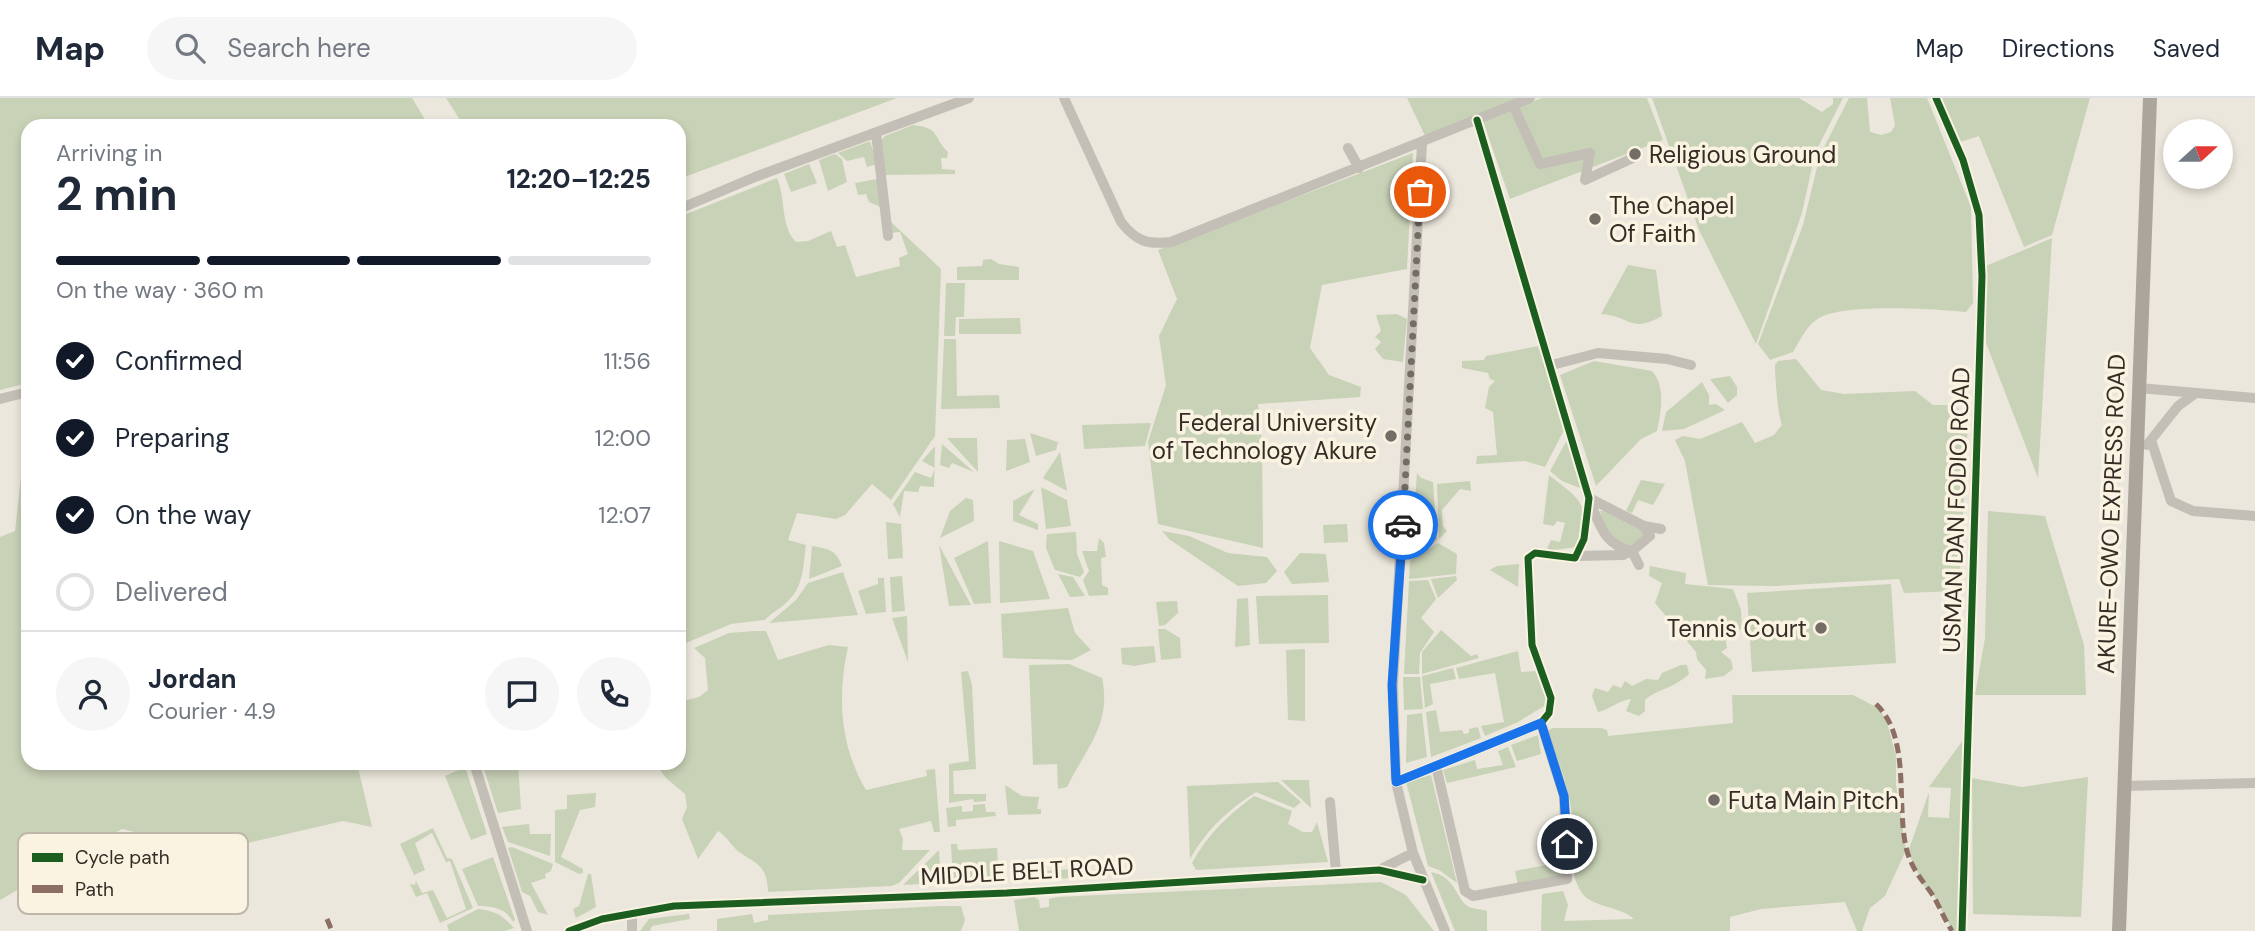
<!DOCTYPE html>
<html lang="en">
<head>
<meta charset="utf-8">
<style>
	:root { --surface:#fff; --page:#f6f6f7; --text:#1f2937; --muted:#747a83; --line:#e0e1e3; --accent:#111827 }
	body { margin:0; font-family:"DM Sans",sans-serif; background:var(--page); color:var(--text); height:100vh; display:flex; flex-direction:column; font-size:26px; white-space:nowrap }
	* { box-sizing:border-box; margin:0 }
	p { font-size:23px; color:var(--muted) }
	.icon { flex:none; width:38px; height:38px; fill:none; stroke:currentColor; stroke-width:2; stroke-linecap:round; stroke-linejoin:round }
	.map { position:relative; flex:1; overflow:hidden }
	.drawer { position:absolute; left:21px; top:21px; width:665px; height:651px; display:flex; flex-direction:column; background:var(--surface); border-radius:21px; box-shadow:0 4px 10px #0003 }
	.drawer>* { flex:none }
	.needle { width:46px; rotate:69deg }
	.buttons { position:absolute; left:2163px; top:21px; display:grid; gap:14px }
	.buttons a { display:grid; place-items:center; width:70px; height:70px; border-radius:50%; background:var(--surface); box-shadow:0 4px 10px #0003; font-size:35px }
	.pin { position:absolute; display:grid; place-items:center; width:60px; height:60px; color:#fff; margin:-30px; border:4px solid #fff; border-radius:50%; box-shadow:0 2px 7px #0007 }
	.courier { position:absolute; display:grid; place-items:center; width:70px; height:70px; margin:-35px; border:5px solid #1a73e8; border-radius:50%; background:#fff; color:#222; box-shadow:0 2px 9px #0007 }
	.overview em { font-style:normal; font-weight:700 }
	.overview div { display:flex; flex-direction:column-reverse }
	.overview { display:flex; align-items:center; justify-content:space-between; height:119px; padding:0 35px }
	h1 { font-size:46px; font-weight:700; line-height:52px }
	.bar { display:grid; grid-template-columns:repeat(4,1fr); gap:10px 7px; align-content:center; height:84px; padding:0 35px }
	.bar i { height:9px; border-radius:5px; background:var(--line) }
	.bar .selected { background:var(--accent) }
	.bar p { grid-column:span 4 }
	.line { display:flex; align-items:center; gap:18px; padding:0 35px; border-top:2px solid var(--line) }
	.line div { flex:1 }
	.round { display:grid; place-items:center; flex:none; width:74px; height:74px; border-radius:37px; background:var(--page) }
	ol { padding:0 35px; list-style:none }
	li { display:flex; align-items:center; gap:21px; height:77px }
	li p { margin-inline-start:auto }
	li .icon { padding:7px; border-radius:50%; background:var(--accent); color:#fff; stroke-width:4 }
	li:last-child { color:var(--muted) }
	li i { width:38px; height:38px; border:4px solid var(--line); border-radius:50% }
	header { display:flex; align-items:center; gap:42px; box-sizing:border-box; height:98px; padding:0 35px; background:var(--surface); border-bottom:2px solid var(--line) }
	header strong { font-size:33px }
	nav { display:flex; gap:38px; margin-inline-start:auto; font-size:24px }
	.search { width:490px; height:63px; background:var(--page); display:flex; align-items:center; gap:18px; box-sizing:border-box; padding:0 24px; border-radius:38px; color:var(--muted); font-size:26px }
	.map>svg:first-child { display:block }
	.green { fill:#c8d2b6 }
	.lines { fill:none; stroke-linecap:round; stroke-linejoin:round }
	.minor { stroke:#c4bfb6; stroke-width:10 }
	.highway { stroke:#aba59c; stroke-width:14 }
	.quiet { stroke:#8d6e63; stroke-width:5; stroke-dasharray:10 5; stroke-linecap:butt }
	.cycleway-casing { stroke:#faf3e2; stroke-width:11 }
	.cycleway { stroke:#1b5e20; stroke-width:7 }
	.done { stroke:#746d65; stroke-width:7; stroke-dasharray:0 12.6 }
	.route { stroke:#1a73e8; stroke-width:9 }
	.poi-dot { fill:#746d65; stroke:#faf3e2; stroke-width:2.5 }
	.labels { text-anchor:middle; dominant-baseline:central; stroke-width:7; stroke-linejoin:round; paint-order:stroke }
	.poi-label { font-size:24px; fill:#342c25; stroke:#faf3e2; text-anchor:start }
	.street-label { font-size:24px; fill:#342c25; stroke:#faf3e2 }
	.key { fill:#faf3e2; stroke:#bfb7a9; stroke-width:2 }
	.key-label { font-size:19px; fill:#342c25 }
</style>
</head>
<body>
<header>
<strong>Map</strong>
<div class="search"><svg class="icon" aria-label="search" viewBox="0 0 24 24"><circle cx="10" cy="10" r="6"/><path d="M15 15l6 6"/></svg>Search here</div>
<nav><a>Map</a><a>Directions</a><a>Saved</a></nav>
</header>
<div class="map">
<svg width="2255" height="833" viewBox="0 0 2255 833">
	<rect width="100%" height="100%" fill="#ece7dc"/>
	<!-- green -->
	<path class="green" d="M0,0h412l17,28h-401v257l-28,7z
		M446,0h451l-218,81v-53h-215z
		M1407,0h119l-99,42z
		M1542,0h105l16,42 -153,59 -27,-78z
		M1652,0h147l23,14 11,-8v-6h10l-28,55 -13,60 -46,131 -57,-114z
		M1849,0h18l3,34 11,3 10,-3 4,-7 -5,-27h37l44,109 2,96 -7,9c-31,-3 -121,-9 -147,6 -13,8 -18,21 -26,34l-23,8 -12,-16 45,-119 17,-70z
		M1938,0h152l-38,137 -28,12 -45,-111 -22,7z
		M913,27c29,4 18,10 35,27l-1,6h-6l1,11 13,1v4l-71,1 -4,-33 5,-6z
		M870,43l7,23 -10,3 -3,-10 -17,4 -9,-8z
		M1413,55l-6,116 -85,16 -12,63 19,27 32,12 -1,10 -102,7 4,39 1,105 -105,-24 -10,-82 18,-57 -7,-49 18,-37 -19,-49z
		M835,56l7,5 5,23 -19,9 -9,-31z
		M809,66l8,19 -26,9 -7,-18z
		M777,80c9,20 3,48 19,64l12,-1 23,-10 6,16 8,-2 11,32 44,-11 -1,-8 9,-4 -8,-22 -9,1 -1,-12 51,48 -6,167 -44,64 -19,-16 -27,31 -9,4 -39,-6 -9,27 18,5c-3,21 -2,42 -19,57 -7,7 -15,10 -22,18l-34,4 -52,22v-429z
		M877,81l4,28 -12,-5 -3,-8 -8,1 -3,-12z
		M2052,140l-14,240 -52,-135v-77z
		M991,161l8,5 20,3v13h-62v-13l25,-1 1,-6z
		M1628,167l28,5 6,46c-32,18 -31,0 -61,-2z
		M946,185h19l-1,34h-8l-1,19h-11z
		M1397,216l10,5 -4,43 -20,-3 -8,-10 6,-7 -6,-5 6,-6 -5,-16z
		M1020,220l1,16h-62v-15z
		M944,241h12l1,57 42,-1 1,13 -59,1z
		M1539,248l25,84 -19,37 -20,-6 -49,3 1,-8 20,-1 -4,-43 -8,-4 4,-21 6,-6 -5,-2 -2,-6 -26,-5v-7l22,-1 2,-4z
		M1796,261l25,31 23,4 71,-3 18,14h22l13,15 -9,171 -55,2 -5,-14 -125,7 -66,-1 -23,-124 -10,-21 8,-4 17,3 42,-17 13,21 19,-8 8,-10c-4,-9 -7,-48 -7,-60l3,-4z
		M1594,263l58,10c14,16 9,40 5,60l-16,8 -45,47 -36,-111z
		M1730,278l7,11v8l-9,8 -18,-24z
		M1702,284l7,13v10l7,-1 9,6 -41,19 -22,2 4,-19z
		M28,317v348h329l15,64 -29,-6 -130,30 -91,-22 -122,71v-363l15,-6z
		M1151,325l-6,23 -61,3 -2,-24z
		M1030,335l28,9 -2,8 -20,6z
		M947,340h30l1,34z
		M1568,340l17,52 -23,-9 -12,-10z
		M1025,341l5,23 -24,9 1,-31z
		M942,346l32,28 -22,-9 -3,5 -9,-3z
		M935,348l-1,41 -14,-1 -2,6 -14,-1 -4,26 -7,-13 22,-32 16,6 4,-10 -13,-7z
		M1060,354l7,39 -24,-13z
		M1417,375l4,5 12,4 4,58 -26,17z
		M1549,377c35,28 40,26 28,72l-31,4 5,-11 9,2 5,-19 -8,-2 -3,5 -11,-2z
		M1641,382l24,4 -12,21 -15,-5 -6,13 -6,-2z
		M1470,383l1,10 -11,-2 -18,21 1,16 4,5 -8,8 -2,-55z
		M1041,389l26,13 4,26 -25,3z
		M1035,391l-16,26 19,9v6l-25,-9v-20z
		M966,400l7,2 1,21 -34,17 10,-27z
		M1610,412l19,9 19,16 -17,14 -26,-15 -5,-23z
		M1988,413l57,5 39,129 2,50h-111l10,-57z
		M886,424l15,2 2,34 -15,1z
		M1347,426l1,18 -24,1 -1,-18z
		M1162,433l27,5 39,17 39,4 10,14 -11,12 -28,3 -69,-47z
		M1076,434l1,22 7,18 -4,5 -25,-7 -9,-22 1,-14z
		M1099,440l5,5 2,14 -5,1 1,27 6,3v7l-19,1 -6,-16 6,-9 -7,-20h15z
		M988,443l3,62 -17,1 -20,-46z
		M999,443l34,10 17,48 -50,4z
		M1438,445l19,11 -1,20 -47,5 1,-18z
		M939,447l32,60 -22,1z
		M812,448c17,3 24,4 30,20l-33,13z
		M1300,455l26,1 3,28 -37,2 -8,-12z
		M1519,466l-1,23 -28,-17 7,-4z
		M1650,468l36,7 -1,11 48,5 8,21 1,19 -18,2 3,17 -6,4 10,8 2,9 -9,7 -19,3 1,-9 -9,-11 -1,-7 -41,-49 7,-20 -13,-7z
		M843,474l15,43 -89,8 27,-23 12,-17z
		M1058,476l15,3 12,19 -15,1z
		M902,478l3,35 -13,1 -2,-35z
		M1456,478l1,4 -19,18 -7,-19z
		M878,480h6l2,34 -20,2 -8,-23 20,-7z
		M1428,482l8,19 -15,19 13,14 -14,21 -1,21h-15l5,-93z
		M1891,486l5,79 -144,9 -5,-79z
		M1328,497l1,48 -70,1 -3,-48z
		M1248,500l2,47 -15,2 2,-48z
		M1177,503l1,12 -13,12 -6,1 -3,-24z
		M1068,510l7,25 16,17 -19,10 -69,-2 -2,-44z
		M907,518l1,46 -16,-44z
		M1158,531h7l15,9 1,20 -20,2z
		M1441,532l30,26 6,-2 2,4 -57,16v-22z
		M754,533h12l12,29 51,-15 19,2c-11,49 -8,99 18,143l61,-14 -1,-6 9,-1 5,63h-6l-3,-11 -32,8 4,10 -1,11h28l-31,33 -8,3 -123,6c-1,-24 -8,-27 -26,-38 -9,-5 -14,-17 -24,-23l-20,28 -16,-40 5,-12 -2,-13 -19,-16 -11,-15h24v-61l20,-5 9,-7 -3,-32 -11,-10 35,-15z
		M1154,548l2,16 -22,4 -12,-2 -1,-16z
		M1305,551v72l-17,-1 -2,-70z
		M1518,553l3,21 18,-1 8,23 -3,12 -26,16 -33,14 -4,-10 23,-4 -9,-49 -36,6 -3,-11z
		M1069,566l33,14c10,46 -16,70 -35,109l-9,2 -1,-25 -24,1 -4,-100z
		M1681,567h6l2,9c-16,15 -34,16 -44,26v11l-6,5 -13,-5 5,-12c-14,2 -20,10 -33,13l-6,-16 3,-8 13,4 5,-7 8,3 4,-7 7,5 14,-7 12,1 4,-7z
		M1453,570l3,11 -26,5 3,20 -8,4 -3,-32z
		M968,573l4,14 4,84 -23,2 1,23h32v7l-12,1 -1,-3 -24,4v-39l20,-3 -8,-89z
		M1403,579h17l3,32 -19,1z
		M1732,597h121l25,13 8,11 10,37v29l10,65 -21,46 -15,12 -8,23h-5l-12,-29 -84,7 -31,8v14h-189l1,-37 21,-3 5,14 -4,16 70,-2c-14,-13 -41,-11 -52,-26 -16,-22 -7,-59 -11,-85 -3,-25 -15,-53 -24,-77l6,-3h48l6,2 1,6 125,-13z
		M1436,612l4,22 22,-2 2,4 5,-1v-4l9,-2 3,11 -50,19 -5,-45z
		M1422,615l5,44 -21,6 1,-48z
		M1538,637l3,19 -24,7 -6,-16z
		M1963,642l-5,191h-5l-19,-35 -10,-10 -16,-34 21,-60 -1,25 21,1 2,-30 -22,-1z
		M1508,649l8,20 -69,16 -4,-13 32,-10 2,9 26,-4 -5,-14z
		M482,665h36l3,46 -23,4z
		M465,669l22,67 -16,6 -26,-64z
		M1431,677l26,108 -18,-13 -11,-4 -22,-84z
		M2088,679l-7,140 -108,-3 -1,-136 50,9z
		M1281,682h28l2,28z
		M1278,684l23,20 -7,6 -38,-16c-28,18 -49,37 -66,67l-3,-73z
		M1005,687l17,11 17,1 -2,12h4v5l-33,1z
		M596,695l-1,14 -15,3 -19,47 22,12v4l-4,1 -24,-12v-52l12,-1v-14z
		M1254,698l38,15 -4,13 15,8h9l5,-10 11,40 -132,8 -4,-7c16,-29 36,-48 62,-67z
		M985,706l1,8h9l1,4 -40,4v6l-8,1 -2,-19 16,-2v6l11,-1v-6z
		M529,726l1,10h21l-1,22 -42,-14 -6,-15z
		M433,730l14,30 5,1 21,49 -33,15 -13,-30 -11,4 -6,-13 5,1 1,-4 6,12 11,-3 14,28 19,-9 -16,-48 -4,1 -14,-29 -17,10 10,27 -11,5 -14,-31z
		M951,746h6l1,6 39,-2 2,32 -46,4z
		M512,749l41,17 -2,7 -6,3 1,4 -15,5 17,32 -10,-3 -8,-16 -8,-4 -14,-44z
		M939,752l2,33 -38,2z
		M493,759l22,63 -2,2c-7,-14 -21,-16 -35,-16l-16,-37z
		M1561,764l3,14 -46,10 -3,-15z
		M1086,770l2,9 -73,4v-8z
		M1431,774c26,5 24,27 38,35 5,2 12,2 18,4v20h-32z
		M588,776h3l5,33 -20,11 -3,-9 6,-3z
		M1381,784l25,13 28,36h-415l-5,-31 20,-3 5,3 1,8 9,-1v-8l8,-2z
		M942,808h19l4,14 -4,11h-244v-12l35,-5 2,9 14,-3v-5z
		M478,811c18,2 24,6 36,19l-9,3h-56l-2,-6z
		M689,816l1,5 -38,7 -2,5h-10l9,-12z"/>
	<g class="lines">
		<!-- minor -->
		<path class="minor" d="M1064,0l57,124c15,19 26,23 50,20l359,-144
			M1936,0l27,62 16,55 3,61 -20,655
			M1513,7l27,59 50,-11 -5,27 50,-23
			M876,35l12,103
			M1422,45l-29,542 3,97 17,71 32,78
			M1348,50l11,20
			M679,111l76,-32 214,-79
			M1548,268l50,-13 69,6 24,6
			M2139,290l116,10
			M0,301l28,-7
			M2151,342l20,61 22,10 62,5
			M2147,347l31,-39 18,-13
			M1589,400l55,28 6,10 -18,15 7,14
			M1590,404c10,23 14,43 42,49
			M1644,428l17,3
			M1577,458l46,-1 8,-4
			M474,665l53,168
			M1436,668l29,125 8,5 94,-17 -3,-83 -23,-73
			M1396,684l145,-59 8,-10 2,-15 -19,-53 -4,-87 7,-5 40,5 9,-19 5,-41 -112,-378
			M2123,688l132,-3
			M1330,704l6,70
			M1379,772l34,-17
			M569,833l33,-12 72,-13 333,-13 372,-23 44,10
			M632,833v-18"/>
		<!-- highway -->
		<path class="highway" d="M2119,833l31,-833"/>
		<!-- quiet -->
		<path class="quiet" d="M1876,606c36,34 19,102 31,147 5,19 17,31 27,46 6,11 11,23 18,34
			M327,821l5,12"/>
		<!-- cycleway casing -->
		<g class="cycleway-casing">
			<path id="cycleway" d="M1936,0l27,62 16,55 3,61 -20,655
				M1396,684l145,-59 8,-10 2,-15 -19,-53 -4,-87 7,-5 40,5 9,-19 5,-41 -112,-378
				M569,833l33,-12 72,-13 333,-13 372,-23 44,10"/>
		</g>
		<!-- cycleway -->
		<use href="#cycleway" class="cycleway"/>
	</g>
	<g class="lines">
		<!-- done -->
		<path class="done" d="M1403,427l17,-333"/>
		<!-- route -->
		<path class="route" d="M1403,427l-11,160 4,97 145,-59 23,73 3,48"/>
	</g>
	<!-- markers -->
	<g class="poi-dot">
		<circle cx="1635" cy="56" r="7"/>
		<circle cx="1595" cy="121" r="7"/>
		<circle cx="1391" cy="338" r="7"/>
		<circle cx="1821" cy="530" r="7"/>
		<circle cx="1714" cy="702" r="7"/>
	</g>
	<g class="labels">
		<!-- poi labels -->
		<g class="poi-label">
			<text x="1649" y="56">Religious Ground</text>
			<text x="1609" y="107">The Chapel<tspan x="1609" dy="28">Of Faith</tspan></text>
			<text x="1377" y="324" text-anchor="end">Federal University<tspan x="1377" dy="28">of Technology Akure</tspan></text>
			<text x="1807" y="530" text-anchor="end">Tennis Court</text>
			<text x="1728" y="702">Futa Main Pitch</text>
		</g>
		<!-- street labels -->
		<g class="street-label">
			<text transform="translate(1956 412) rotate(-88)">USMAN DAN FODIO ROAD</text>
			<text transform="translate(2111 416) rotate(-88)">AKURE-OWO EXPRESS ROAD</text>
			<text transform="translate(1027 773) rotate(-3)">MIDDLE BELT ROAD</text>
		</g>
	</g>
	<!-- legend -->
	<rect x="18" y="735" width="230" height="81" rx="10" class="key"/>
	<rect x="32" y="755" width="31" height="9" fill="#1b5e20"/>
	<rect x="32" y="787" width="31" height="8" fill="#8d6e63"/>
	<g class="key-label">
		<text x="75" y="766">Cycle path</text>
		<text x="75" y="798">Path</text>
	</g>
</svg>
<div class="buttons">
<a><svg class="needle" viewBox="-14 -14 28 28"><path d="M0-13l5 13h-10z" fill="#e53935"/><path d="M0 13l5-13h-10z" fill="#747a83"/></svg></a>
</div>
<div class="pin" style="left:1420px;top:94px;background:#ea580c"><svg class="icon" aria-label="bag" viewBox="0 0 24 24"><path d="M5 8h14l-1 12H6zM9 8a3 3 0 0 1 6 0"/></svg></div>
<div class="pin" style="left:1567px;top:746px;background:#1f2937"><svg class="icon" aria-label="home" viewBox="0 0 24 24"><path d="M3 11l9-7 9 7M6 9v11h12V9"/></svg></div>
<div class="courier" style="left:1403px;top:427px"><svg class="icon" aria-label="car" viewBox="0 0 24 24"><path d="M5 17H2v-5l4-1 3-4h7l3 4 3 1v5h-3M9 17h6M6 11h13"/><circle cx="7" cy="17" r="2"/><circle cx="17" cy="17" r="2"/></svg></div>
<section class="drawer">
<div class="overview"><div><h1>2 min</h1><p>Arriving in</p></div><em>12:20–12:25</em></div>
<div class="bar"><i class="selected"></i><i class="selected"></i><i class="selected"></i><i></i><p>On the way · 360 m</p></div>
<ol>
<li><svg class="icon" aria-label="check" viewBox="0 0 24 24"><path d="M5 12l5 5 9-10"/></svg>Confirmed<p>11:56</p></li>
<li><svg class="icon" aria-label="check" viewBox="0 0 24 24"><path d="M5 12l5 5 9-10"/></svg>Preparing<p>12:00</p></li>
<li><svg class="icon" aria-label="check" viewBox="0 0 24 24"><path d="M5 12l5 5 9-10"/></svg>On the way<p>12:07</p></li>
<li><i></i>Delivered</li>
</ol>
<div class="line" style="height:126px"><a class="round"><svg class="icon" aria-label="person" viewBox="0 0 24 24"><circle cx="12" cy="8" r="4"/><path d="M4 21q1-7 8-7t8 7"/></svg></a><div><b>Jordan</b><p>Courier · 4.9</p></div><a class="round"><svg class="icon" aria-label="chat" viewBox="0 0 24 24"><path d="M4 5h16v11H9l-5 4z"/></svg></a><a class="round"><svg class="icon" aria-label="phone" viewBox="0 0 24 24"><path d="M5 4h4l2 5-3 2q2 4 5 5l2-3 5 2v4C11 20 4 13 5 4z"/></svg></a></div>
</section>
</div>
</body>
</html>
